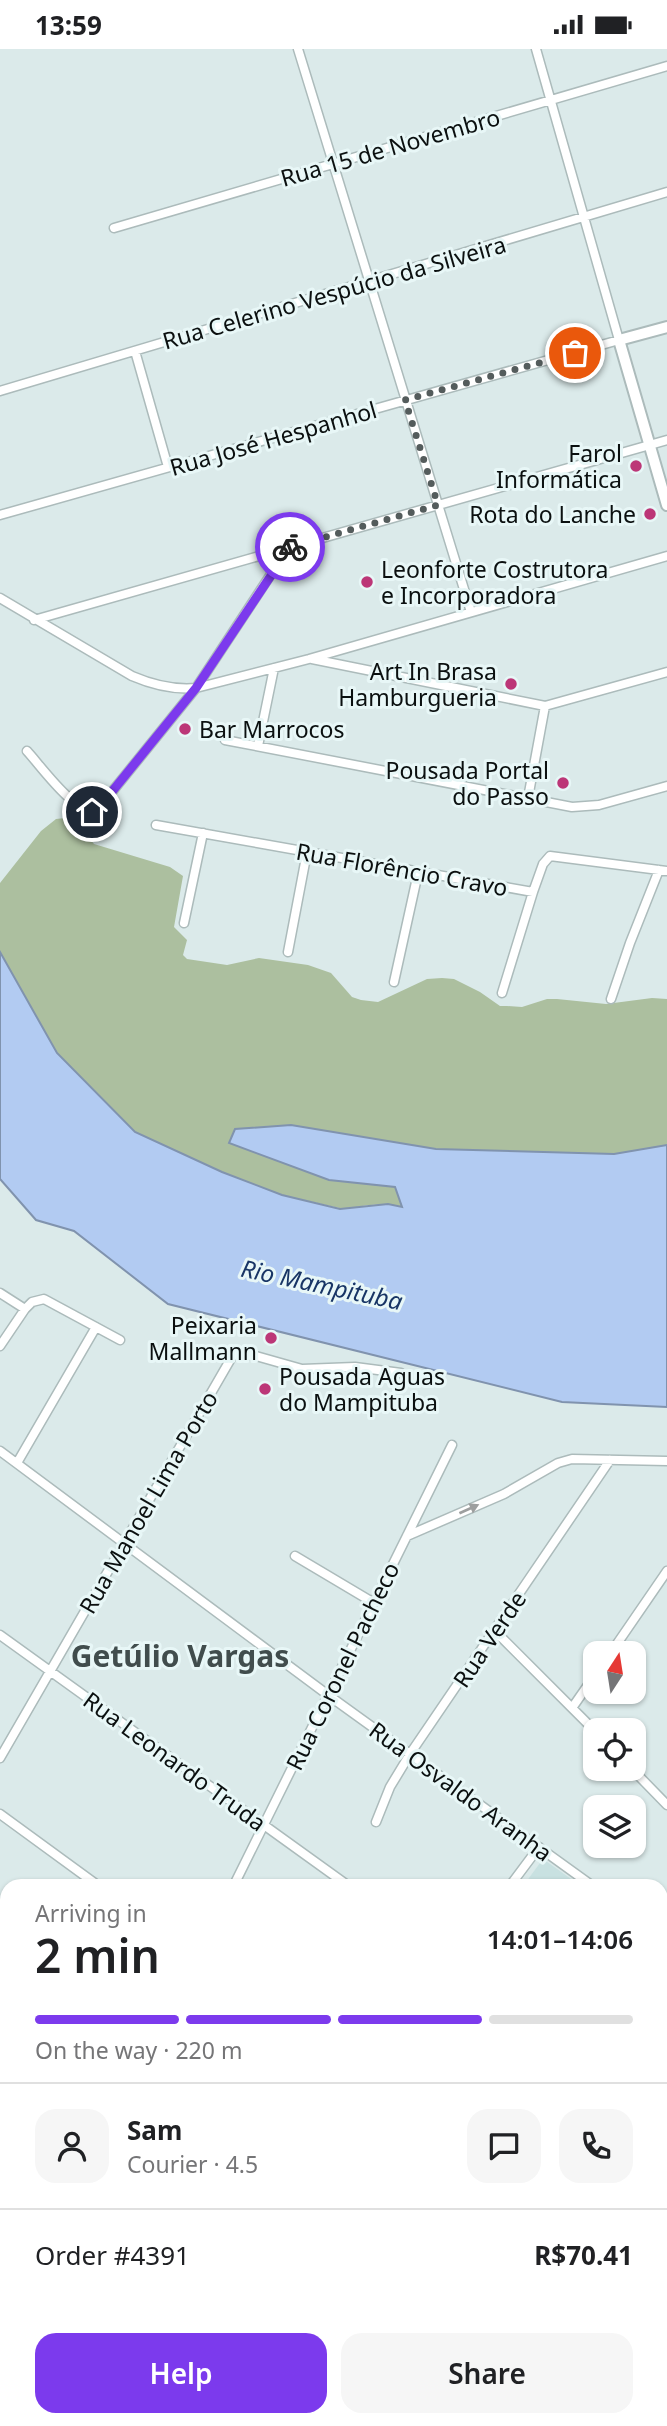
<!DOCTYPE html>
<html lang="en">
<head>
<meta charset="utf-8">
<style>
	:root { --surface:#fff; --page:#f6f6f6; --text:#202124; --muted:#757577; --line:#e0e0e0; --accent:#7c3aed }
	body { margin:0; font-family:"Noto Sans",sans-serif; background:var(--page); color:var(--text); height:100vh; display:flex; flex-direction:column; font-size:26px; white-space:nowrap }
	* { box-sizing:border-box; margin:0 }
	p { font-size:23px; color:var(--muted) }
	.icon { flex:none; width:38px; height:38px; fill:none; stroke:currentColor; stroke-width:2; stroke-linecap:round; stroke-linejoin:round }
	.map { position:relative; flex:1; overflow:hidden }
	.drawer { position:absolute; left:0px; top:1830px; width:668px; height:548px; display:flex; flex-direction:column; background:var(--surface); border-radius:21px 21px 0 0; box-shadow:0 2px 5px #0004 }
	.drawer>* { flex:none }
	.needle { width:46px; rotate:12deg }
	.fabs { position:absolute; left:583px; top:1592px; display:grid; gap:14px }
	.fabs a { display:grid; place-items:center; width:63px; height:63px; border-radius:14px; background:var(--surface); box-shadow:0 2px 5px #0004; font-size:35px }
	.pin { position:absolute; display:grid; place-items:center; width:60px; height:60px; color:#fff; margin:-30px; border:4px solid #fff; border-radius:50%; box-shadow:0 2px 7px #0007 }
	.courier { position:absolute; display:grid; place-items:center; width:70px; height:70px; margin:-35px; border:5px solid #7c3aed; border-radius:50%; background:#fff; color:#222; box-shadow:0 2px 9px #0007 }
	.headline em { font-style:normal; font-weight:600 }
	.headline div { display:flex; flex-direction:column-reverse }
	.headline { display:flex; align-items:center; justify-content:space-between; height:119px; padding:0 35px }
	h1 { font-size:46px; font-weight:600; line-height:52px }
	.bar { display:grid; grid-template-columns:repeat(4,1fr); gap:10px 7px; align-content:center; height:84px; padding:0 35px }
	.bar i { height:9px; border-radius:5px; background:var(--line) }
	.bar .on { background:var(--accent) }
	.bar p { grid-column:span 4 }
	.line { display:flex; align-items:center; gap:18px; padding:0 35px; border-top:2px solid var(--line) }
	.line div { flex:1 }
	.round { display:grid; place-items:center; flex:none; width:74px; height:74px; border-radius:21px; background:var(--page) }
	.primary-button { display:flex; gap:14px; margin-top:auto; padding:14px 35px }
	.primary-button a { flex:1; height:80px; border-radius:21px; background:var(--accent); color:#fff; font-size:28px; font-weight:600; line-height:80px; text-align:center }
	.primary-button a+a { background:var(--page); color:var(--text) }
	.status { display:flex; justify-content:space-between; align-items:center; height:49px; padding:0 35px; background:var(--surface); direction:ltr }
	.status svg { height:19px; fill:currentColor }
	.map>svg:first-child { display:block }
	.built { fill:#c8e1e1 }
	.green { fill:#acbf9f }
	.water { fill:#b2cbf2; stroke:#8093ae; stroke-width:2 }
	.lines { fill:none; stroke-linecap:round; stroke-linejoin:round }
	.minor-casing { stroke:#acbbbb; stroke-width:11 }
	.tertiary-casing { stroke:#acbbbb; stroke-width:13 }
	.secondary-casing { stroke:#acbbbb; stroke-width:14 }
	.minor { stroke:#fff; stroke-width:8 }
	.tertiary { stroke:#fff; stroke-width:10 }
	.secondary { stroke:#fff; stroke-width:10 }
	.oneway { fill:#9d9f9f }
	.done { stroke:#545c5c; stroke-width:7; stroke-dasharray:0 12.6 }
	.route { stroke:#7c3aed; stroke-width:9 }
	.poi-dot { fill:#bc3677; stroke:#e8f7f7; stroke-width:2.5 }
	.labels { text-anchor:middle; dominant-baseline:central; stroke-width:6; stroke-linejoin:round; paint-order:stroke }
	.street-label { font-size:23px; fill:#0b1010; stroke:#e8f7f7 }
	.poi-label { font-size:23px; fill:#0b1010; stroke:#e8f7f7; text-anchor:end }
	.water-label { font-size:24px; font-style:italic; fill:#183565; stroke:#e8f7f7 }
	.district-label { font-size:30px; font-weight:bold; fill:#414d4d; stroke:#e8f7f7 }
</style>
</head>
<body>
<div class="status"><b>13:59</b><svg viewBox="0 0 49 12"><path d="M0 12V9h3v3zM5 12V6h3v6zM10 12V3h3v9zM15 12V0h3v12zM26 1h20v11H26zM47 4h2v5h-2z"/></svg></div>
<div class="map">
<svg width="667" height="2377" viewBox="0 0 667 2377">
	<rect width="100%" height="100%" fill="#dbeaea"/>
	<!-- built -->
	<path class="built" d="M543,1810l38,27h-58z"/>
	<!-- green -->
	<path class="green" d="M65,769l13,6 16,20 76,23 13,9 -9,51 13,13 -4,15 4,4 40,6 32,-7 49,7 23,8 21,24 9,3 17,2 49,-23 15,-1 12,1 26,13 20,14h7l15,1 25,-8h10l49,5 46,-6 15,1v146l-53,9 -177,-5 -146,-24 -62,18 100,37 66,7 7,20c-15,-3 -39,-4 -54,3l-66,-15 -60,-23 -87,-40 -78,-79 -57,-101v-69l41,-52 15,-12z"/>
	<!-- water -->
	<path class="water" d="M0,903l57,101 78,79 87,40 60,23 58,14 48,-5 14,3 -7,-20 -66,-7 -100,-37 6,-14 56,-4 145,24 178,5 53,-9v262l-105,-5 -394,-98 -94,-73 -38,-11 -36,-41z"/>
	<g class="lines">
		<!-- minor casing -->
		<g class="minor-casing">
			<path id="minor" d="M298,0l173,563
				M114,179l553,-162
				M135,302l33,116
				M0,342l667,-199
				M0,466l619,-175 -83,-291
				M0,549l132,78c21,9 42,14 64,12l113,-29 358,-103
				M34,571l633,-180
				M312,610l233,47 122,-34
				M225,691l347,67 27,-2 68,-19
				M258,697l16,-78
				M27,702c14,15 51,68 71,58l98,-121 93,-141
				M528,749l17,-92
				M156,776l377,67 10,-28 7,-8 117,15
				M184,874l19,-90
				M288,903l19,-100
				M394,933l24,-109
				M502,944l31,-101
				M611,950l19,-56 29,-73
				M0,1244l25,16 7,-7 12,-3 76,41
				M0,1297l25,-37
				M0,1402l328,244 266,192
				M17,1414l79,-136
				M407,1487l97,-42 54,-31 14,-4 95,2
				M295,1507l79,47
				M493,1584l9,5 93,93
				M0,1586l350,252
				M610,1605l57,-83
				M572,1659l23,-33
				M0,1709l233,-403 23,1 46,13 53,-2 46,6
				M632,1720l35,36
				M0,1765l100,73
				M376,1773l14,-35 20,-33 200,-294
				M233,1838l219,-442
				M509,1838l30,-40
				M662,1878l5,-3
				M662,1886l5,4
				M0,1932l7,5
				M0,2063l7,-9
				M662,2065l5,4
				M0,2109l7,5
				M17,2371l8,6
				M361,2371l7,6
				M595,2371l8,6
				M0,2376l7,-10
				M403,2377l4,-6"/>
		</g>
		<!-- tertiary casing -->
		<g class="tertiary-casing">
			<path id="tertiary" d="M184,2377l4,-6
				M205,2377l4,-6"/>
		</g>
		<!-- secondary casing -->
		<g class="secondary-casing">
			<path id="secondary" d="M667,278l-48,13 48,165
				M662,2236l5,-7
				M662,2260l5,-7
				M561,2377l4,-6
				M577,2377l4,-6"/>
		</g>
		<!-- minor -->
		<use href="#minor" class="minor"/>
		<!-- tertiary -->
		<use href="#tertiary" class="tertiary"/>
		<!-- secondary -->
		<use href="#secondary" class="secondary"/>
	</g>
	<!-- one-way arrows -->
	<defs><path id="oneway-solid" d="M-6-.8H1V-3.2L6.5 0L1 3.2V.8H-6Z" transform="scale(1.75)"/></defs>
	<use class="oneway" href="#oneway-solid" transform="translate(469 1460) rotate(-24)"/>
	<g class="lines">
		<!-- done -->
		<path class="done" d="M290,498l148,-42 -33,-105 170,-47"/>
		<!-- route -->
		<path class="route" d="M92,763l10,-8 94,-116 94,-141"/>
	</g>
	<!-- markers -->
	<g class="poi-dot">
		<circle cx="636" cy="417" r="7"/>
		<circle cx="650" cy="465" r="7"/>
		<circle cx="367" cy="533" r="7"/>
		<circle cx="511" cy="635" r="7"/>
		<circle cx="185" cy="680" r="7"/>
		<circle cx="563" cy="734" r="7"/>
		<circle cx="271" cy="1289" r="7"/>
		<circle cx="265" cy="1340" r="7"/>
	</g>
	<g class="labels">
		<!-- street labels -->
		<g class="street-label">
			<text transform="translate(390 98) rotate(-16)">Rua 15 de Novembro</text>
			<text transform="translate(334 243) rotate(-16)">Rua Celerino Vespúcio da Silveira</text>
			<text transform="translate(273 389) rotate(-16)">Rua José Hespanhol</text>
			<text transform="translate(402 820) rotate(10)">Rua Florêncio Cravo</text>
			<text transform="translate(148 1453) rotate(-60)">Rua Manoel Lima Porto</text>
			<text transform="translate(489 1590) rotate(-56)">Rua Verde</text>
			<text transform="translate(342 1617) rotate(-64)">Rua Coronel Pacheco</text>
			<text transform="translate(175 1712) rotate(36)">Rua Leonardo Truda</text>
			<text transform="translate(461 1742) rotate(36)">Rua Osvaldo Aranha</text>
		</g>
		<!-- poi labels -->
		<g class="poi-label">
			<text x="622" y="404">Farol<tspan x="622" dy="26">Informática</tspan></text>
			<text x="636" y="465">Rota do Lanche</text>
			<text x="381" y="520" text-anchor="start">Leonforte Costrutora<tspan x="381" dy="26">e Incorporadora</tspan></text>
			<text x="497" y="622">Art In Brasa<tspan x="497" dy="26">Hamburgueria</tspan></text>
			<text x="199" y="680" text-anchor="start">Bar Marrocos</text>
			<text x="549" y="721">Pousada Portal<tspan x="549" dy="26">do Passo</tspan></text>
			<text x="257" y="1276">Peixaria<tspan x="257" dy="26">Mallmann</tspan></text>
			<text x="279" y="1327" text-anchor="start">Pousada Aguas<tspan x="279" dy="26">do Mampituba</tspan></text>
		</g>
		<!-- water labels -->
		<g class="water-label">
			<text transform="translate(322 1235) rotate(12)">Rio Mampituba</text>
		</g>
		<!-- district labels -->
		<g class="district-label">
			<text x="180" y="1606">Getúlio Vargas</text>
		</g>
	</g>
</svg>
<div class="fabs">
<a><svg class="needle" viewBox="-14 -14 28 28"><path d="M0-13l5 13h-10z" fill="#e53935"/><path d="M0 13l5-13h-10z" fill="#757577"/></svg></a>
<a><svg class="icon" aria-label="locate" viewBox="0 0 24 24"><circle cx="12" cy="12" r="6"/><path d="M12 2v4M12 18v4M2 12h4M18 12h4"/></svg></a>
<a><svg class="icon" aria-label="layers" viewBox="0 0 24 24"><path d="M12 4l9 5-9 5-9-5zM3 14l9 5 9-5"/></svg></a>
</div>
<div class="pin" style="left:575px;top:304px;background:#ea580c"><svg class="icon" aria-label="bag" viewBox="0 0 24 24"><path d="M5 8h14l-1 12H6zM9 8a3 3 0 0 1 6 0"/></svg></div>
<div class="pin" style="left:92px;top:763px;background:#1f2937"><svg class="icon" aria-label="home" viewBox="0 0 24 24"><path d="M3 11l9-7 9 7M6 9v11h12V9"/></svg></div>
<div class="courier" style="left:290px;top:498px"><svg class="icon" aria-label="bike" viewBox="0 0 24 24"><circle cx="6" cy="16" r="4"/><circle cx="18" cy="16" r="4"/><path d="M6 16l4-8h5l3 8M10 8l3 8H6M13 5h3"/></svg></div>
<section class="drawer">
<div class="headline"><div><h1>2 min</h1><p>Arriving in</p></div><em>14:01–14:06</em></div>
<div class="bar"><i class="on"></i><i class="on"></i><i class="on"></i><i></i><p>On the way · 220 m</p></div>
<div class="line" style="height:126px"><a class="round"><svg class="icon" aria-label="person" viewBox="0 0 24 24"><circle cx="12" cy="8" r="4"/><path d="M4 21q1-7 8-7t8 7"/></svg></a><div><b>Sam</b><p>Courier · 4.5</p></div><a class="round"><svg class="icon" aria-label="chat" viewBox="0 0 24 24"><path d="M4 5h16v11H9l-5 4z"/></svg></a><a class="round"><svg class="icon" aria-label="phone" viewBox="0 0 24 24"><path d="M5 4h4l2 5-3 2q2 4 5 5l2-3 5 2v4C11 20 4 13 5 4z"/></svg></a></div>
<div class="line" style="height:91px"><div>Order #4391</div><b>R$70.41</b></div>
<div class="primary-button"><a>Help</a><a>Share</a></div>
</section>
</div>
</body>
</html>
